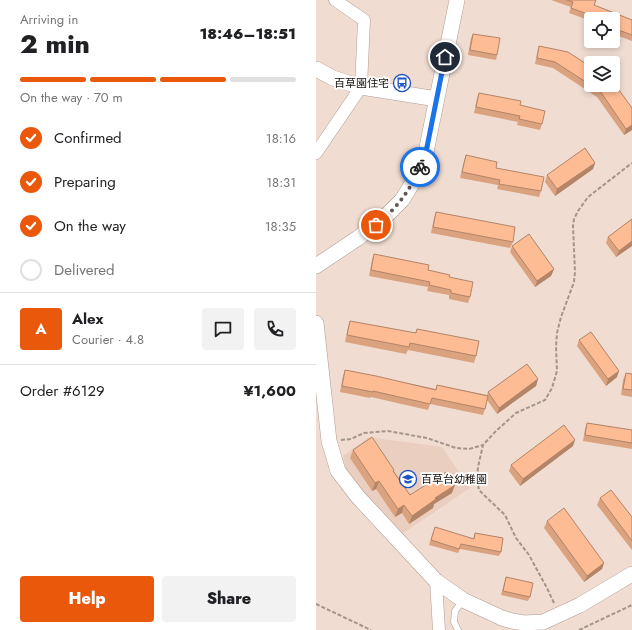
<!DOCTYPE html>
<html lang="en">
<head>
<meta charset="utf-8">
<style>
	:root { --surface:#fff; --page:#f2f2f2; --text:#202124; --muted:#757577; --line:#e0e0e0; --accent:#ea580c }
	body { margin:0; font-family:Jost,"Noto Sans JP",sans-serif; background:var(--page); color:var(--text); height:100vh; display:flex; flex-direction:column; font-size:15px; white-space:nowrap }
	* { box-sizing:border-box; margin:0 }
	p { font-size:13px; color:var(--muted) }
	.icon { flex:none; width:22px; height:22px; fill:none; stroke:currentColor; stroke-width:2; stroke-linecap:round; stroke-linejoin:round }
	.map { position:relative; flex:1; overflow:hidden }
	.drawer { display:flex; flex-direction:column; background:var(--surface); width:316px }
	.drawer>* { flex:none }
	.tools { position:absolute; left:268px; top:12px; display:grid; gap:8px }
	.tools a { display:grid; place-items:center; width:36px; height:36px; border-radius:4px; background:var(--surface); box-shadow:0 2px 6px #0003; font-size:20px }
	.pin { position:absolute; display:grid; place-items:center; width:34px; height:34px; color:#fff; margin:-17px; border:2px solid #fff; border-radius:50%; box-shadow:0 1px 4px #0007 }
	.courier { position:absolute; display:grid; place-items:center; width:40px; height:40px; margin:-20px; border:3px solid #1a73e8; border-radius:50%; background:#fff; color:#222; box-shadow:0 1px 5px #0007 }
	.summary em { font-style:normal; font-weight:800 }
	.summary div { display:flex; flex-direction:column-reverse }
	.summary { display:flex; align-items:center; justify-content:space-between; height:68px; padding:0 20px }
	h1 { font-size:26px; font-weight:800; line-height:30px }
	.bar { display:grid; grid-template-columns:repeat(4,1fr); gap:6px 4px; align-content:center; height:48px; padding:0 20px }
	.bar i { height:5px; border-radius:3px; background:var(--line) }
	.bar .current { background:var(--accent) }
	.bar p { grid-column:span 4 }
	.line { display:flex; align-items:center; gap:10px; padding:0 20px; border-top:1px solid var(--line) }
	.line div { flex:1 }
	.round { display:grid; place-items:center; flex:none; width:42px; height:42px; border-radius:4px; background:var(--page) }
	ol { padding:0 20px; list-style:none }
	li { display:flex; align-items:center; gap:12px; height:44px }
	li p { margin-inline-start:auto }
	li .icon { padding:4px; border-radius:50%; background:var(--accent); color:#fff; stroke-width:4 }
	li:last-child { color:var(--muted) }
	li i { width:22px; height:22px; border:2px solid var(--line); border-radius:50% }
	.primary-button { display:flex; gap:8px; margin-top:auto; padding:8px 20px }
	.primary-button a { flex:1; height:46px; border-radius:4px; background:var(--accent); color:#fff; font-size:16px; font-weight:800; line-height:46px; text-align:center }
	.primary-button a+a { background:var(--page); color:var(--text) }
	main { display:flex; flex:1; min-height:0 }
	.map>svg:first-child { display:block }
	.built { fill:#eacfc0 }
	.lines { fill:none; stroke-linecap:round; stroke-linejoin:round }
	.service-casing { stroke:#af9d92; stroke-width:7 }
	.minor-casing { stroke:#af9d92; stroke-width:13 }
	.tertiary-casing { stroke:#af9d92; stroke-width:16 }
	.path { stroke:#a4958c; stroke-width:2; stroke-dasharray:4 2; stroke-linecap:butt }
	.service { stroke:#fff; stroke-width:6 }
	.minor { stroke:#fff; stroke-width:12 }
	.tertiary { stroke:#fff; stroke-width:15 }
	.tertiary-bridge-casing { stroke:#af9d92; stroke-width:16; stroke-linecap:butt }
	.tertiary-bridge { stroke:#fff; stroke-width:15 }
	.wall { fill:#daa27f }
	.shaded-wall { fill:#b28468 }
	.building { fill:#febc94; stroke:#b28468 }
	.done { stroke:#625751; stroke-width:4; stroke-dasharray:0 7.2 }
	.route { stroke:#1a73e8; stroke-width:5 }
	.labels { text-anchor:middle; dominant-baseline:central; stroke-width:3.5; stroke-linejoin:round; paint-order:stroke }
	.poi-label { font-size:11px; fill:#16100c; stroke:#fff; text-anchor:end }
</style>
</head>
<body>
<main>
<section class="drawer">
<div class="summary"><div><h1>2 min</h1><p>Arriving in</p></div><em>18:46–18:51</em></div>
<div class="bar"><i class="current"></i><i class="current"></i><i class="current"></i><i></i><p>On the way · 70 m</p></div>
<ol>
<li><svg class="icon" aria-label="check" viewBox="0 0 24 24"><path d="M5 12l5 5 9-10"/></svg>Confirmed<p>18:16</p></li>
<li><svg class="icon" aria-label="check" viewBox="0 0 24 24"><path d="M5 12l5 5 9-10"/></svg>Preparing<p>18:31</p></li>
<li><svg class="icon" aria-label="check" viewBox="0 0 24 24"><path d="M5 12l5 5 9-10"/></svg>On the way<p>18:35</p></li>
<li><i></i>Delivered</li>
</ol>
<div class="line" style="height:72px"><b class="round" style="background:var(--accent);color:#fff">A</b><div><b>Alex</b><p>Courier · 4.8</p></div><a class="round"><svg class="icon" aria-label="chat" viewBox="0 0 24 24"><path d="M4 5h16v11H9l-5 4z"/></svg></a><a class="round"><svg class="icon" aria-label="phone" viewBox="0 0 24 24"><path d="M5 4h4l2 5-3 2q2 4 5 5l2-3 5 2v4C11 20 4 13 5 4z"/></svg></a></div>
<div class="line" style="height:52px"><div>Order #6129</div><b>¥1,600</b></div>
<div class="primary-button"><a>Help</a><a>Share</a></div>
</section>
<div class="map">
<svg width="316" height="630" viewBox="0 0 316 630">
	<rect width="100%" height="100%" fill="#f0dcd1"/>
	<!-- built -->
	<path class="built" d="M53,437l73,10 28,41 -68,46 -37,-40 -19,-25 -3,-13z"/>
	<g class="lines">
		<!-- service casing -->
		<g class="service-casing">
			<path id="service" d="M142,630l-4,-8 1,-11 8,-11"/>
		</g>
		<!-- minor casing -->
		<g class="minor-casing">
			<path id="minor" d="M0,153l45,-66 3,-67 -29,-20
				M120,581l3,49"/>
		</g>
		<!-- tertiary casing -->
		<g class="tertiary-casing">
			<path id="tertiary" d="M0,69l17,9 28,9 76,12
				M0,266l42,-28 26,-20 18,-18 13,-21 11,-27 31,-152
				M0,323l13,118 9,30 20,26 78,84 27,19 39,18 10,3 12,2 19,-1
				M264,605l52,-31"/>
		</g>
		<!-- path -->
		<path class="path" d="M25,440l10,-1 13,-6 24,-2 39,7 29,10 13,1 14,-4
			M238,603l-7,-15 -18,-33 -13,-17 -11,-23 -20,-19 -6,-6 -2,-11 1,-12 5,-22 13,-14 20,-18 29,-13 7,-12 5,-17 -1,-25 1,-13 4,-16 13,-35 1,-10 -2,-46 1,-7 4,-8 10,-14 44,-34
			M0,604l55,26
			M263,630l53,-25"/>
		<!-- service -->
		<use href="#service" class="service"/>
		<!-- minor -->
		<use href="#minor" class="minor"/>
		<!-- tertiary -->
		<use href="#tertiary" class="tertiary"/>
		<!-- tertiary-bridge casing -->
		<g class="tertiary-bridge-casing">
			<path id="tertiary-bridge" d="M227,622l37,-17"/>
		</g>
		<!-- tertiary-bridge -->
		<use href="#tertiary-bridge" class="tertiary-bridge"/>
	</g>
	<!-- wall -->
	<path class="wall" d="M235,0h45l-2,5 38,15v21l-19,-7v-15h-22v2l-22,-8 2,-6z
		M157,34l24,21 -1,5 -28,-5 3,-17z
		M223,46l93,62v22l-8,5 -27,-38 -44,-29 -18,-4 2,-11z
		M163,93l41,12 22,19 -2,6 -23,-5 1,-3 -44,-9 3,-15z
		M150,155l30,13 45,23 -2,6 -42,-8 1,-4 -38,-7 4,-17z
		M279,163l-2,6 -38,27 -10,-14 2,-7z
		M120,212l77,30 -3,6 -79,-15 3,-15z
		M316,219v27l-16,11 -10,-14 2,-6z
		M196,246l42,23 -3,7 -16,11 -25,-35z
		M58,254l54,16 21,7 21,20 -2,6 -19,-4v-4l-22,-4 1,-4 -59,-11 3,-16z
		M34,321l65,12 2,-4 59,27 -2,7 -66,-13 -2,4 -61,-12 3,-15z
		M263,340l38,37 -11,9 -29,-40z
		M29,370l91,19 1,-4 50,10 1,-3 50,-13 -2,7 -39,28 -10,-14 -2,9 -2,6 -53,-11 -2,6 -57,-13 -1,1 -30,-6 3,-16z
		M310,373l6,1v23l-11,-2 2,-15z
		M271,423l45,7v19l-49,-8 2,-12z
		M257,446l-53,40 -11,-15 2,-6z
		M37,450l41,21 16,24 42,-2 -18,11 -1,4 -24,16 -7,-11 -7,4 -19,-28 -4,2 -22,-33z
		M284,498l32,19v33l-35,-45z
		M231,521l57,42 -2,6 -18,13 -40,-54z
		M117,532l40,7 2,-6 26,19 -2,4 -39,-7 -2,4 -29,-8z
		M190,577l24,20 -2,4 -27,-6z"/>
	<!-- shaded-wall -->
	<path class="shaded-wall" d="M316,125v5l-8,5 2,-6z
		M279,163l-2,6 -38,27 2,-7z
		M316,241v5l-16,11 3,-6z
		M238,269l-3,7 -16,11 2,-6z
		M303,371l-2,6 -11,9 2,-7z
		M222,379l-2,7 -39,28 2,-6z
		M259,440l-2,6 -53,40 3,-7z
		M63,481l-3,8 -4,2 3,-8z
		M139,485l-3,8 -18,11 -1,4 -24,16 3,-8 23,-18z
		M88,505l-2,8 -7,4 3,-8z
		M288,563l-2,6 -18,13 3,-6z"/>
	<!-- building -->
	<path class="building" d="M251,0h29l-2,5 38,15v15l-19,-7v-9h-21l1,-3 -22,-8 2,-6z
		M157,34l27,4 -3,17 -27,-5z
		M223,46l29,6 23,15v18h22v-3l1,1 18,25v17l-6,4 -26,-38 -45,-29 -18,-4z
		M163,93l42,8 -1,4 25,6 -3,13 -23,-5 1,-3 -44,-9z
		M269,148l10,15 -38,26 -10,-14z
		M150,155l31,7 -1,6 48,9 -3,14 -42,-7 1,-4 -38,-8z
		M120,212l79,15 -2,15 -80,-15z
		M316,219v22l-13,10 -11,-14z
		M213,234l25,35 -17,12 -25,-35z
		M58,254l55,11 -1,5 22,5 -1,2 24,5 -3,15 -19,-4v-3l-22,-5 1,-3 -59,-12z
		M34,321l66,12 1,-4 62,12 -3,15 -66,-13 -1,4 -62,-12z
		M275,332l28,39 -11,8 -29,-39z
		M211,364l11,15 -39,29 -11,-16z
		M29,370l31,6 60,14 1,-5 51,11 -3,13 -53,-11 -2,6 -57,-13v1l-31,-6z
		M310,373l6,1v16l-9,-1z
		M271,423l45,7v13l-47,-8z
		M248,425l11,15 -52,39 -12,-14z
		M56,437l22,33 -1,1 17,24 36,-23 9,13 -20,13 1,1 -24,17 -8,-11 -6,4 -19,-28 -4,2 -22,-33z
		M295,490l21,27v24l-32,-43z
		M248,508l40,55 -17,13 -40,-55z
		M119,527l39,12 1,-6 28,5 -2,14 -40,-8 -2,5 -28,-9z
		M190,577l27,6 -3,14 -27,-6z"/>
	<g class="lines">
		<!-- done -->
		<path class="done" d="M60,225c20,-16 34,-34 44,-58"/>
		<!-- route -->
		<path class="route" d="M104,167l6,-15 19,-95"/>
	</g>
	<!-- icons -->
	<defs>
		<g id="bus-ring" transform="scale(0.9)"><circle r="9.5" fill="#fff" stroke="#1f54c1" stroke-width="1.5"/><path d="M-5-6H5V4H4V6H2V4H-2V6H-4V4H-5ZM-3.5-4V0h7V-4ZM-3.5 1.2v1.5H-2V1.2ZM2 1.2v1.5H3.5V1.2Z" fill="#1f54c1"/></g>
		<g id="school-ring" transform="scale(0.9)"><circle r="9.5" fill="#fff" stroke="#1f54c1" stroke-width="1.5"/><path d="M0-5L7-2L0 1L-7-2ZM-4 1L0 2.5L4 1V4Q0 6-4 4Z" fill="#1f54c1"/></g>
	</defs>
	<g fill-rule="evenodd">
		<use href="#bus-ring" x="86" y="83"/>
		<use href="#school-ring" x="92" y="479"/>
	</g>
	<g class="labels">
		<!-- poi labels -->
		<g class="poi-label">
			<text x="73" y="83">百草園住宅</text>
			<text x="105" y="479" text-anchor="start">百草台幼稚園</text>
		</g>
	</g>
</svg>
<div class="tools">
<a><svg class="icon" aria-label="locate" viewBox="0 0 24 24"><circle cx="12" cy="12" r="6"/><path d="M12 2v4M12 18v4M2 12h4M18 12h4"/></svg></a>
<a><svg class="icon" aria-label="layers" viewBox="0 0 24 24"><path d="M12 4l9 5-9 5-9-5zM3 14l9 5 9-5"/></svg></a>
</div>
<div class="pin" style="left:60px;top:225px;background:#ea580c"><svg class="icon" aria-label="bag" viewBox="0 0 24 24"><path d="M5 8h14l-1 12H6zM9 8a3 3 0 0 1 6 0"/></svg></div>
<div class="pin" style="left:129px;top:57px;background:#1f2937"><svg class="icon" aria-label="home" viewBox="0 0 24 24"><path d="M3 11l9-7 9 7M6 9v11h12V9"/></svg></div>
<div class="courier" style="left:104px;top:167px"><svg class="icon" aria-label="bike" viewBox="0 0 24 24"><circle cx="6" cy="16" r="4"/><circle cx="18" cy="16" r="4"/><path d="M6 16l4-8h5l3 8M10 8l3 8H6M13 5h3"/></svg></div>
</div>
</main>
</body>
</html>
